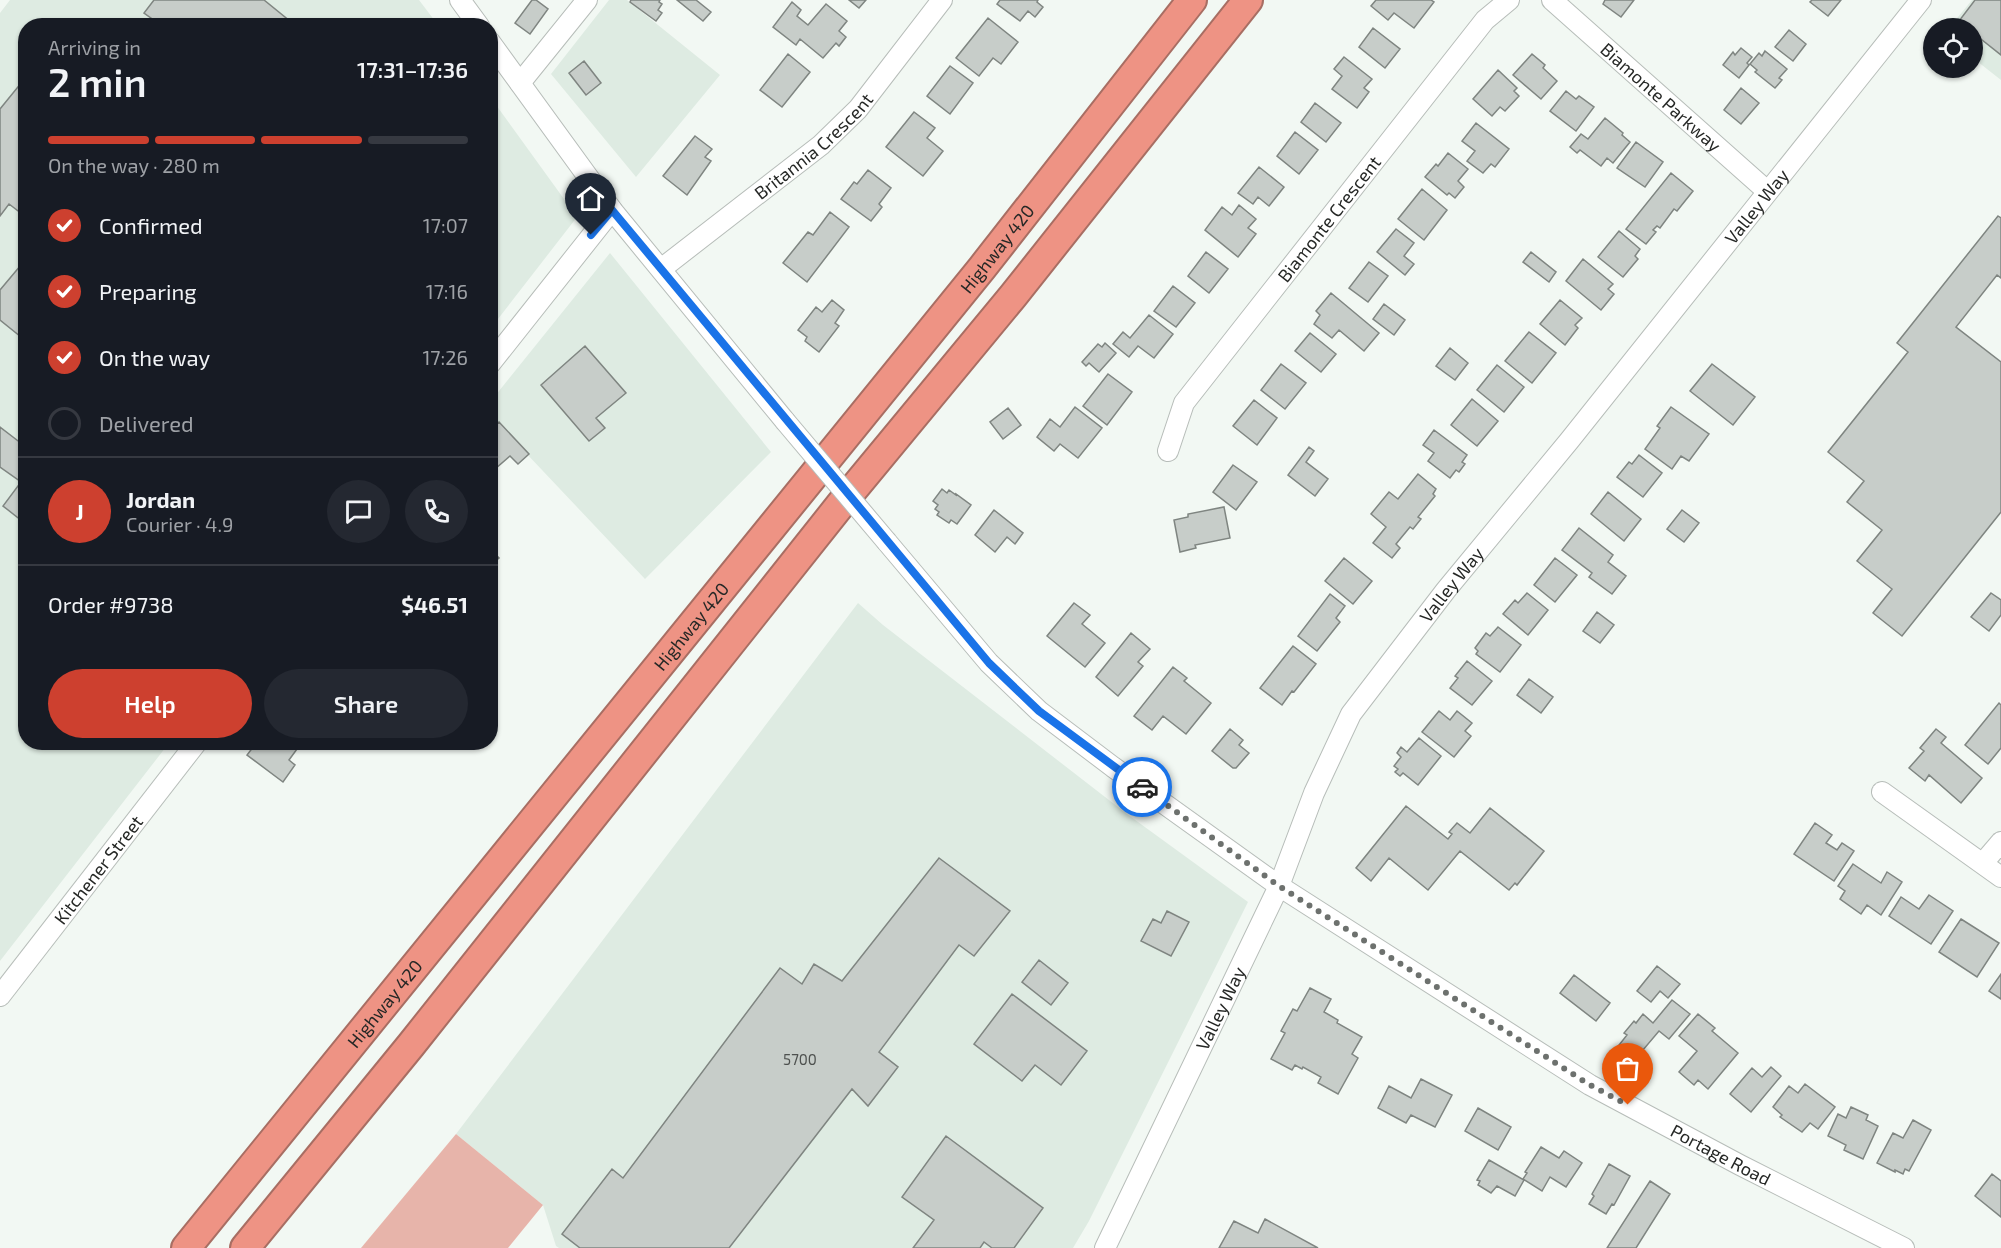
<!DOCTYPE html>
<html lang="en">
<head>
<meta charset="utf-8">
<style>
	:root { --surface:#171b24; --page:#242831; --text:#f1f3f6; --muted:#9ea1a6; --line:#363941; --accent:#cd402f }
	body { margin:0; font-family:"Exo 2",sans-serif; background:var(--page); color:var(--text); height:100vh; display:flex; flex-direction:column; font-size:22px; white-space:nowrap }
	* { box-sizing:border-box; margin:0 }
	p { font-size:20px; color:var(--muted) }
	.icon { flex:none; width:33px; height:33px; fill:none; stroke:currentColor; stroke-width:2; stroke-linecap:round; stroke-linejoin:round }
	.map { position:relative; flex:1; overflow:hidden }
	.sheet { position:absolute; left:18px; top:18px; width:480px; height:732px; display:flex; flex-direction:column; background:var(--surface); border-radius:24px; box-shadow:0 2px 4px #0004 }
	.sheet>* { flex:none }
	.controls { position:absolute; left:1923px; top:18px; display:grid; gap:12px }
	.controls a { display:grid; place-items:center; width:60px; height:60px; border-radius:50%; background:var(--surface); box-shadow:0 2px 4px #0004; font-size:30px }
	.pin { position:absolute; display:grid; place-items:center; width:51px; height:51px; color:#fff; margin:-62px -26px; border-radius:50% 50% 50% 0; rotate:-45deg; box-shadow:0 0 6px #0007 }
	.pin .icon { rotate:45deg }
	.courier { position:absolute; display:grid; place-items:center; width:60px; height:60px; margin:-30px; border:4px solid #1a73e8; border-radius:50%; background:#fff; color:#222; box-shadow:0 2px 8px #0007 }
	.head em { font-style:normal; font-weight:600 }
	.head div { display:flex; flex-direction:column-reverse }
	.head { display:flex; align-items:center; justify-content:space-between; height:102px; padding:0 30px }
	h1 { font-size:39px; font-weight:600; line-height:45px }
	.bar { display:grid; grid-template-columns:repeat(4,1fr); gap:9px 6px; align-content:center; height:72px; padding:0 30px }
	.bar i { height:8px; border-radius:4px; background:var(--line) }
	.bar .selected { background:var(--accent) }
	.bar p { grid-column:span 4 }
	.line { display:flex; align-items:center; gap:15px; padding:0 30px; border-top:2px solid var(--line) }
	.line div { flex:1 }
	.round { display:grid; place-items:center; flex:none; width:63px; height:63px; border-radius:32px; background:var(--page) }
	ol { padding:0 30px; list-style:none }
	li { display:flex; align-items:center; gap:18px; height:66px }
	li p { margin-inline-start:auto }
	li .icon { padding:6px; border-radius:50%; background:var(--accent); color:#fff; stroke-width:4 }
	li:last-child { color:var(--muted) }
	li i { width:33px; height:33px; border:3px solid var(--line); border-radius:50% }
	.primary-button { display:flex; gap:12px; margin-top:auto; padding:12px 30px }
	.primary-button a { flex:1; height:69px; border-radius:36px; background:var(--accent); color:#fff; font-size:24px; font-weight:600; line-height:69px; text-align:center }
	.primary-button a+a { background:var(--page); color:var(--text) }
	.map>svg:first-child { display:block }
	.built { fill:#deebe2 }
	.green { fill:#e7b4aa }
	.building { fill:#c7cdc9; stroke:#7f8581; stroke-width:1.5 }
	.lines { fill:none; stroke-linecap:round; stroke-linejoin:round }
	.minor-casing { stroke:#b7bdb9; stroke-width:22 }
	.highway-casing { stroke:#a86e63; stroke-width:32 }
	.minor { stroke:#fff; stroke-width:20 }
	.highway { stroke:#ee9384; stroke-width:28 }
	.minor-bridge-casing { stroke:#b7bdb9; stroke-width:22; stroke-linecap:butt }
	.minor-bridge { stroke:#fff; stroke-width:20 }
	.done { stroke:#6d716e; stroke-width:6; stroke-dasharray:0 10.8 }
	.route { stroke:#1a73e8; stroke-width:8 }
	.labels { text-anchor:middle; dominant-baseline:central; stroke-width:4.5; stroke-linejoin:round; paint-order:stroke }
	.number-label { font-size:15px; fill:#4e514f }
	.street-label { font-size:18px; fill:#262826; stroke:#f2f8f3 }
</style>
</head>
<body>
<div class="map">
<svg width="2001" height="1248" viewBox="0 0 2001 1248">
	<rect width="100%" height="100%" fill="#f2f8f3"/>
	<!-- built -->
	<path class="built" d="M10,0h409l19,25 -412,1v716l143,1 -169,218v-948z
		M609,0h18l93,75 -84,102 -85,-103z
		M1972,0h29v80l-28,-22 -1,-30h-23z
		M491,98l86,119 -86,111h-1z
		M610,253l161,199 -126,127 -154,-163v-15z
		M858,603l25,22 244,189 121,88 -159,319 -16,27h-514l-3,-2 -13,-41 -87,-71z"/>
	<!-- green -->
	<path class="green" d="M456,1134l87,71 -35,43h-147z"/>
	<!-- building -->
	<path class="building" d="M154,0h110l32,26h-144l3,-5 -11,-8z
		M532,0h4l12,9 -18,25 -15,-11z
		M631,0h29l-1,2 3,2 -4,6 4,3 -6,8 -26,-19z
		M677,0h19l15,12 -8,9z
		M849,0h17l-7,8z
		M1000,0h38l-1,2 6,5 -8,10 -7,-6 -8,10 -23,-17z
		M1376,0h55l3,2 -20,26 -20,-15 -6,7 -17,-14z
		M1605,0h29l-13,17 -18,-13z
		M1812,0h29l-13,16 -18,-14z
		M1975,0h26v55l-29,-23v-4h-3l-10,-7z
		M792,2l9,8 -4,6 11,9 18,-21 21,17 -8,10 7,6 -7,9 -3,-3 -13,15 -23,-19 -4,6 -23,-18z
		M988,18l30,24 -17,22 -8,-6 -14,18 -23,-18z
		M1373,28l27,21 -15,19 -26,-21z
		M1789,30l17,14 -13,17 -18,-14z
		M1741,48l11,9 -5,6 2,2 -10,13 -16,-13 10,-13 2,3z
		M1765,51l22,18 -8,9 3,2 -7,8 -20,-16 2,-2 -7,-6 9,-11 3,3z
		M788,54l22,18 -28,35 -22,-17z
		M1532,54l13,11 -2,3 14,13 -16,18 -28,-24z
		M1344,57l28,22 -8,9 5,4 -12,16 -25,-19 10,-13 -8,-7z
		M584,61l17,22 -15,12 -17,-22z
		M950,66l23,17 -23,31 -23,-18z
		M1498,70l19,18 -3,3 5,5 -14,15 -5,-4 -8,9 -19,-17z
		M26,77v70l-5,6 5,4v60l-17,-13 -9,12v-107z
		M1741,88l18,15 -18,21 -17,-14z
		M1566,91l10,8 3,-3 15,11 -18,24 -26,-20z
		M1315,103l26,20 -15,19 -25,-20z
		M914,112l21,16 -8,10 16,13 -20,25 -37,-29z
		M1605,118l18,15 -1,2 8,7 -17,21 -6,-5 -6,8 -21,-16 -3,3 -7,-6 11,-13 7,5z
		M1476,123l33,26 -14,18 -4,-3 -8,9 -16,-12 8,-10 -13,-10z
		M1295,132l23,18 -19,24 -22,-18z
		M695,136l17,13 -7,8 6,4 -24,34 -24,-19z
		M1636,142l27,20 -18,25 -28,-19z
		M1448,153l20,16 -10,12 6,6 -9,11 -6,-5 -2,2 -22,-18 11,-13 2,2z
		M1259,167l25,20 -15,19 -11,-9 -5,7 -15,-11z
		M868,170l23,18 -12,16 3,3 -11,14 -30,-22 13,-17 3,2z
		M1671,173l22,18 -16,20 -3,-2 -14,19 -3,-2 -4,4 3,2 -10,12 -20,-15z
		M1422,189l25,21 -23,30 -26,-21z
		M1239,205l17,14 -8,9 8,6 -18,23 -33,-27 17,-23 10,8z
		M830,212l19,15 -42,55 -24,-19 25,-31 5,3z
		M1998,216l3,2v60l-4,-3 -41,52 45,35v150l-99,124 -29,-23 19,-24 -35,-28 25,-31 -35,-28 17,-21 -36,-29 80,-100 -11,-9z
		M1396,229l18,14 -10,13 10,8 -9,11 -28,-23z
		M1619,231l21,18 -5,7 3,3 -15,18 -25,-20z
		M1206,252l22,17 -19,24 -21,-17z
		M1531,252l25,20 -7,10 -26,-20z
		M26,259v82l-26,-21v-30z
		M1583,259l30,25 -5,5 6,5 -13,16 -35,-29z
		M1369,262l19,14 -20,26 -19,-14z
		M1173,286l22,17 -19,24 -22,-16z
		M1331,293l48,40 -15,18 -25,-21 -7,8 -18,-14 6,-9 -4,-4z
		M832,300l12,10 -9,13 4,3 -20,26 -14,-11 2,-4 -9,-7 18,-23 6,5z
		M1560,300l22,18 -7,7 3,3 -13,17 -25,-21z
		M1384,304l21,16 -11,15 -21,-16z
		M1149,315l24,19 -19,24 -16,-12 -9,11 -16,-13 10,-12 7,6z
		M1529,332l27,21 -24,30 -27,-22z
		M1310,333l26,21 -15,18 -26,-21z
		M1105,343l11,10 -17,19 -10,-9 -3,3 -4,-4 16,-18 4,3z
		M585,346l41,47 -30,25 9,10 -16,13 -48,-56z
		M1450,348l18,15 -13,17 -19,-14z
		M1281,364l25,19 -21,26 -24,-19z
		M1712,364l43,33 -22,28 -43,-34z
		M1497,365l27,22 -20,25 -27,-22z
		M1108,374l24,18 -25,33 -24,-19z
		M1472,399l26,22 -21,25 -26,-21z
		M1254,400l23,18 -20,27 -24,-19z
		M1075,407l27,21 -24,30 -18,-14 -6,7 -17,-14 13,-18 10,8z
		M1671,407l38,27 -20,27 -8,-5 -9,13 -27,-20 15,-21 -3,-2z
		M1008,408l13,17 -18,14 -13,-17z
		M499,422l30,32 -11,10 -8,-8 -15,13 -5,-5v-34z
		M0,427l26,20v69l-4,5 -19,-15 18,-24 -21,-15z
		M1434,430l33,25 -5,7 3,2 -6,8 -3,-2 -6,8 -22,-17 6,-8 -11,-8z
		M1309,447l5,4 -8,11 22,17 -13,17 -27,-21z
		M1639,455l23,18 -19,24 -26,-20 12,-15 3,2z
		M1233,465l24,17 -21,28 -23,-18z
		M1418,474l18,15 -3,5 2,2 -17,21 3,2 -8,10 -3,-2 -14,17 4,4 -8,10 -19,-15 13,-16 -15,-13 18,-22 9,7z
		M942,489l5,4 2,-3 7,5v-1l15,11 -14,19 -6,-4 -2,3 -12,-8 2,-3 -4,-3 3,-4 -5,-4z
		M1608,492l33,27 -17,22 -33,-27z
		M1224,507l6,31 -35,7 1,3 -16,4 -6,-32 14,-3v-3z
		M994,510l29,23 -8,11 -8,-7 -12,15 -20,-17z
		M1682,510l17,13 -15,19 -17,-13z
		M1579,528l34,27 -5,7 18,14 -14,18 -23,-17 3,-4 -30,-23z
		M490,549l9,9 -9,8z
		M1344,558l28,23 -19,23 -28,-23z
		M1555,558l22,17 -22,27 -21,-17z
		M1527,593l21,17 -20,25 -25,-21 12,-14 3,3z
		M1991,593l10,7v15l-12,16 -18,-14z
		M1330,594l15,12 -9,12 4,4 -23,29 -19,-15z
		M1074,603l16,12 -8,9 23,19 -20,24 -38,-31z
		M1597,612l17,13 -14,18 -17,-12z
		M1498,627l23,18 -21,27 -24,-18 2,-3 -3,-3 11,-15 4,3z
		M1131,633l19,16 -12,13 5,4 -25,30 -22,-19z
		M1293,646l23,18 -22,28 -2,-1 -10,14 -22,-17z
		M1467,661l25,20 -20,24 -22,-17 8,-10 -3,-2z
		M1173,667l14,11 -3,3 27,22 -25,31 -23,-18 -11,14 -18,-14z
		M1529,679l24,18 -12,16 -24,-18z
		M1999,703l2,2v43l-13,16 -23,-19z
		M1439,711l11,9 7,-9 15,12 -7,8 6,5 -17,21 -32,-25z
		M1230,729l13,11 -4,5 10,8 -13,15h-3l-21,-17z
		M1936,729l10,8 -5,6 41,35 -21,25 -32,-28 -4,6 -16,-13 15,-17 -4,-3z
		M1419,738l22,18 -23,29 -15,-12 -3,3 -5,-4 3,-3 -4,-3 7,-9 -4,-4 4,-6 6,5z
		M257,742h39l4,3 -11,15 6,5 -12,17 -36,-27z
		M1406,806l42,33 4,-5 -3,-2 8,-9 13,10 20,-25 54,43 -27,34 -2,-2 -6,7 -49,-39 -32,39 -39,-32 -18,23 -15,-13z
		M1815,823l17,12 -6,8 11,7 5,-7 12,8 -20,30 -40,-27z
		M939,858l71,53 -36,45 -15,-11 -80,107 19,15 -30,39 -16,-17 -123,159h-149l-18,-14 50,-65 11,9 157,-210 22,16 12,-20 28,17z
		M1853,864l28,19 6,-11 15,10 -21,33 -14,-10 -6,9 -21,-15 5,-8 -7,-5z
		M1929,895l24,16 -22,33 -42,-28 12,-19 18,12z
		M1167,911l22,11 -18,34 -30,-15 12,-22 8,4z
		M1961,919l38,24 -22,34 -38,-25z
		M1039,960l29,23 -17,22 -29,-23z
		M1657,966l23,18 -12,14 -8,-7 -9,11 -14,-11z
		M2001,974v25l-12,-8z
		M1574,975l36,28 -14,18 -36,-28z
		M1310,988l21,11 -7,13 14,8 -1,3 25,14 -10,17 6,4 -20,36 -20,-11 3,-6 -18,-10 -1,2 -7,-4 -3,5 -21,-11 14,-26 -4,-2 12,-22 4,2z
		M1012,994l75,57 -26,34 -26,-20 -13,16 -48,-37z
		M1672,1000l18,14 -21,25 -10,-8 -27,32 -16,-14 11,-14 -3,-2 10,-12 2,2 7,-9 10,9z
		M1698,1014l17,14 -3,3 26,22 -30,36 -10,-9 -4,5 -15,-13 18,-21 -18,-15z
		M1771,1067l10,9 -30,36 -21,-18 22,-26 10,9z
		M1421,1079l31,16 -17,32 -24,-12 -5,8 -28,-15 11,-22 22,12z
		M1805,1084l30,23 -17,22 -8,-6 -8,9 -22,-15 2,-2 -9,-8 16,-21 9,7z
		M1851,1107l17,8 -2,5 12,6 -15,33 -19,-9 2,-5 -18,-9 10,-22 8,4z
		M1478,1108l33,19 -13,23 -33,-19z
		M1913,1120l18,10 -22,41 -4,-2 -2,5 -8,-4v2l-18,-9 16,-30 10,5z
		M946,1136l97,72 -29,40h-22l-8,-6 -4,6h-67l21,-28 -32,-23z
		M1541,1147l18,11 5,-7 18,12 -16,24 -16,-10 -8,14 -19,-12 4,-6 -2,-1z
		M1489,1160l35,20 -9,16 -18,-10 -6,7 -13,-8 2,-4 -3,-1z
		M1609,1164l21,12 -16,29 -2,-1 -6,10 -17,-10 5,-8 -2,-2z
		M1992,1174l9,7v36l-26,-21z
		M1650,1181l20,13 -34,54h-29z
		M1265,1219l53,29h-99l15,-27 24,12z"/>
	<g class="lines">
		<!-- minor casing -->
		<g class="minor-casing">
			<g id="minor">
				<path d="M460,0l19,26"/>
				<path id="s1" d="M1552,0l215,191"/>
				<path d="M490,42l122,168 173,211"/>
				<path d="M520,83l67,-83"/>
				<path id="s2" d="M661,269l160,-124 37,-36 84,-109"/>
				<path d="M490,364l122,-154"/>
				<path id="s3" d="M1168,451l16,-48 301,-383 24,-20"/>
				<path id="s4" d="M887,542l102,121 50,48 74,56 166,119 311,199 150,80 164,83"/>
				<path d="M1882,792l119,85"/>
				<path d="M1983,863l18,-21"/>
				<path id="s5" d="M0,996l197,-254"/>
				<path id="s6" d="M1105,1248l174,-362 35,-93 37,-79 95,-124 123,-149 352,-441"/>
			</g>
		</g>
		<!-- highway casing -->
		<g class="highway-casing">
			<g id="highway">
				<path id="s7" d="M186,1248l796,-980 210,-268"/>
				<path d="M245,1248l166,-203 430,-541 172,-208 235,-296"/>
			</g>
		</g>
		<!-- minor -->
		<use href="#minor" class="minor"/>
		<!-- highway -->
		<use href="#highway" class="highway"/>
		<!-- minor-bridge casing -->
		<g class="minor-bridge-casing">
			<path id="minor-bridge" d="M785,421l102,121"/>
		</g>
		<!-- minor-bridge -->
		<use href="#minor-bridge" class="minor-bridge"/>
	</g>
	<g class="lines">
		<!-- done -->
		<path class="done" d="M1142,787l137,99 311,199 38,20"/>
		<!-- route -->
		<path class="route" d="M591,235l21,-25 377,453 50,48 103,76"/>
	</g>
	<g class="labels">
		<!-- number labels -->
		<g class="number-label">
			<text x="800" y="1059">5700</text>
		</g>
		<!-- street labels -->
		<g class="street-label">
			<text stroke="none"><textPath href="#s1" startOffset="146">Biamonte Parkway</textPath></text>
			<text stroke="none"><textPath href="#s2" startOffset="196">Britannia Crescent</textPath></text>
			<text stroke="none"><textPath href="#s6" startOffset="1238">Valley Way</textPath></text>
			<text stroke="none"><textPath href="#s3" startOffset="285">Biamonte Crescent</textPath></text>
			<text stroke="none"><textPath href="#s7" startOffset="1287">Highway 420</textPath></text>
			<text stroke="none"><textPath href="#s6" startOffset="752">Valley Way</textPath></text>
			<text stroke="none"><textPath href="#s7" startOffset="801">Highway 420</textPath></text>
			<text stroke="none"><textPath href="#s5" startOffset="160">Kitchener Street</textPath></text>
			<text stroke="none"><textPath href="#s7" startOffset="315">Highway 420</textPath></text>
			<text stroke="none"><textPath href="#s6" startOffset="266">Valley Way</textPath></text>
			<text stroke="none"><textPath href="#s4" startOffset="1042">Portage Road</textPath></text>
		</g>
	</g>
</svg>
<div class="controls">
<a><svg class="icon" aria-label="locate" viewBox="0 0 24 24"><circle cx="12" cy="12" r="6"/><path d="M12 2v4M12 18v4M2 12h4M18 12h4"/></svg></a>
</div>
<div class="pin" style="left:1628px;top:1105px;background:#ea580c"><svg class="icon" aria-label="bag" viewBox="0 0 24 24"><path d="M5 8h14l-1 12H6zM9 8a3 3 0 0 1 6 0"/></svg></div>
<div class="pin" style="left:591px;top:235px;background:#1f2937"><svg class="icon" aria-label="home" viewBox="0 0 24 24"><path d="M3 11l9-7 9 7M6 9v11h12V9"/></svg></div>
<div class="courier" style="left:1142px;top:787px"><svg class="icon" aria-label="car" viewBox="0 0 24 24"><path d="M5 17H2v-5l4-1 3-4h7l3 4 3 1v5h-3M9 17h6M6 11h13"/><circle cx="7" cy="17" r="2"/><circle cx="17" cy="17" r="2"/></svg></div>
<section class="sheet">
<div class="head"><div><h1>2 min</h1><p>Arriving in</p></div><em>17:31–17:36</em></div>
<div class="bar"><i class="selected"></i><i class="selected"></i><i class="selected"></i><i></i><p>On the way · 280 m</p></div>
<ol>
<li><svg class="icon" aria-label="check" viewBox="0 0 24 24"><path d="M5 12l5 5 9-10"/></svg>Confirmed<p>17:07</p></li>
<li><svg class="icon" aria-label="check" viewBox="0 0 24 24"><path d="M5 12l5 5 9-10"/></svg>Preparing<p>17:16</p></li>
<li><svg class="icon" aria-label="check" viewBox="0 0 24 24"><path d="M5 12l5 5 9-10"/></svg>On the way<p>17:26</p></li>
<li><i></i>Delivered</li>
</ol>
<div class="line" style="height:108px"><b class="round" style="background:var(--accent);color:#fff">J</b><div><b>Jordan</b><p>Courier · 4.9</p></div><a class="round"><svg class="icon" aria-label="chat" viewBox="0 0 24 24"><path d="M4 5h16v11H9l-5 4z"/></svg></a><a class="round"><svg class="icon" aria-label="phone" viewBox="0 0 24 24"><path d="M5 4h4l2 5-3 2q2 4 5 5l2-3 5 2v4C11 20 4 13 5 4z"/></svg></a></div>
<div class="line" style="height:78px"><div>Order #9738</div><b>$46.51</b></div>
<div class="primary-button"><a>Help</a><a>Share</a></div>
</section>
</div>
</body>
</html>
